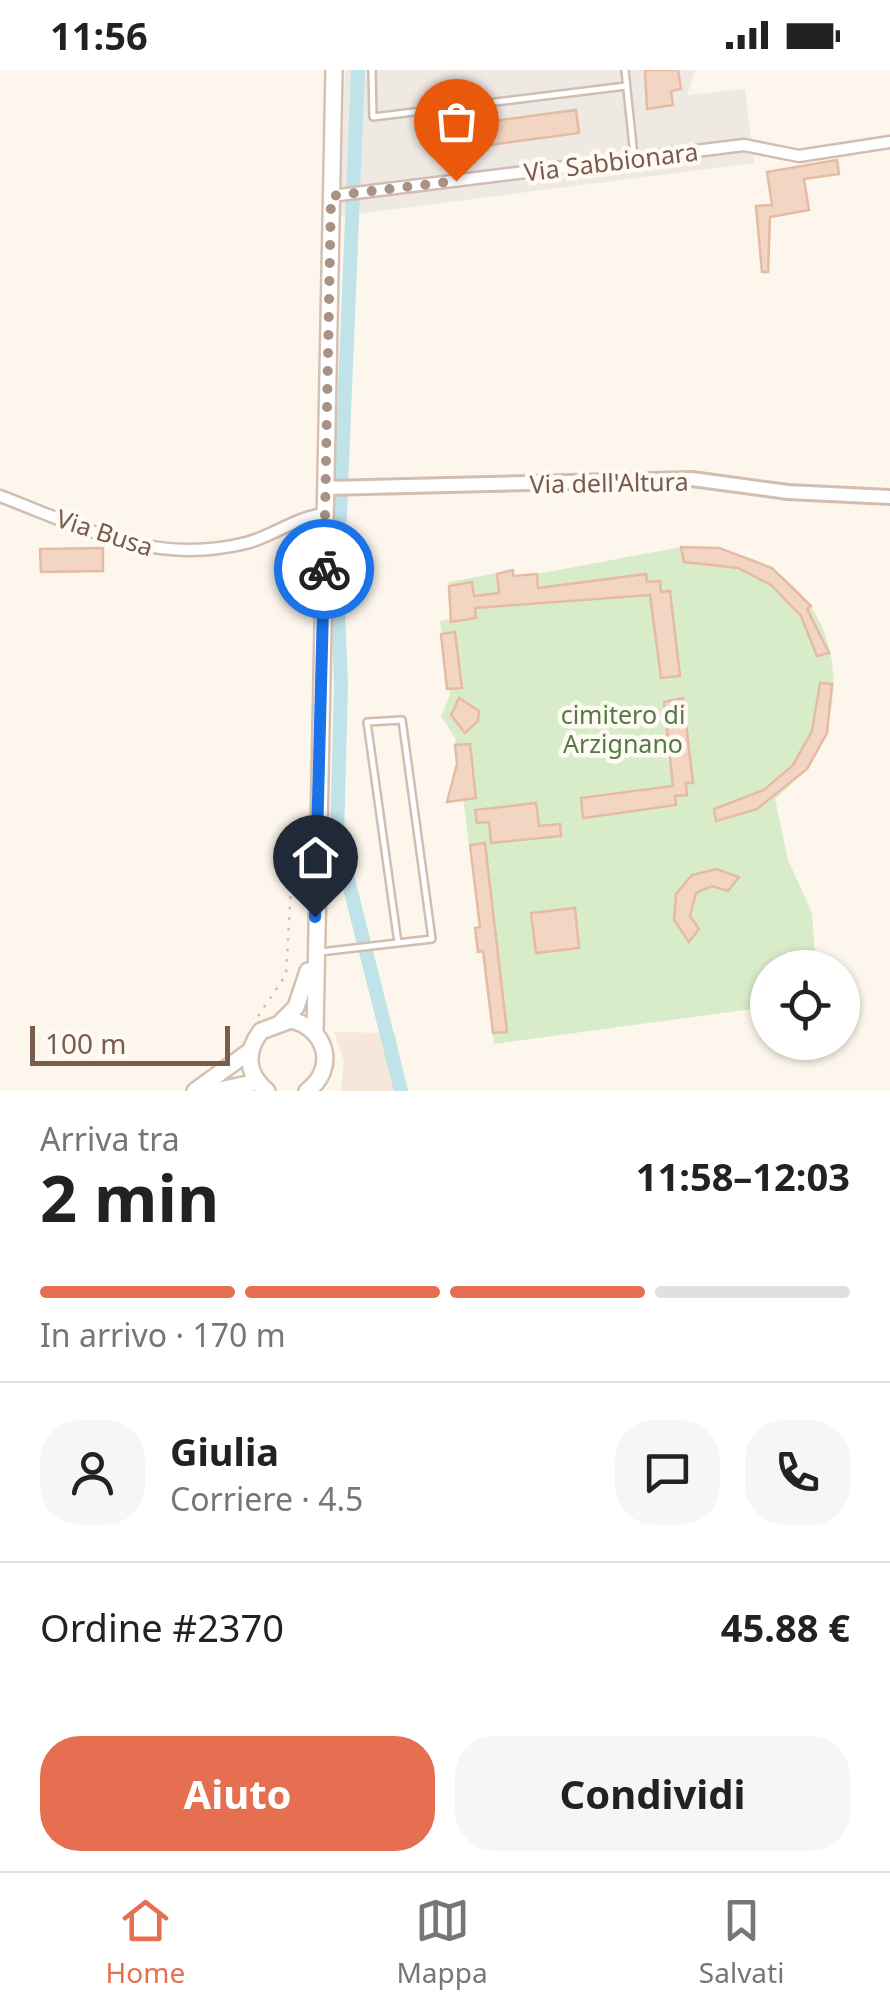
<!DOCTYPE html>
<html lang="it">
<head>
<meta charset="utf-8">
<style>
	:root { --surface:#fff; --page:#f6f6f6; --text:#222; --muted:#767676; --line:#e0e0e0; --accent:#e76f51 }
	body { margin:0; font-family:"Noto Sans",sans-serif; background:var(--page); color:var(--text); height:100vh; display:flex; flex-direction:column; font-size:38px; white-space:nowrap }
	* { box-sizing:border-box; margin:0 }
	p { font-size:32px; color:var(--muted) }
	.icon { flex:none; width:55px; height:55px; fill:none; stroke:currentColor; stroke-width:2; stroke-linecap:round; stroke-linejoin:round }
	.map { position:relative; height:1021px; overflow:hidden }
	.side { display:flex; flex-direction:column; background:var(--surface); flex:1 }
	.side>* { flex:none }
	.fabs { position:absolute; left:750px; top:880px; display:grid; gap:20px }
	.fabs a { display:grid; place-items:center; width:110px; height:110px; border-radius:50%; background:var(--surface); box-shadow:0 2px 8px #0004; font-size:50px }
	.scale { position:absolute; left:30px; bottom:25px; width:200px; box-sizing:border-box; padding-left:10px; border:5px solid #7a5c4d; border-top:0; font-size:28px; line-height:35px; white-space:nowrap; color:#7a5c4d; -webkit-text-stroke:8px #fffaf3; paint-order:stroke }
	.pin { position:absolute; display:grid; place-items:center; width:85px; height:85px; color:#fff; margin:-102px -42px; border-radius:50% 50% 50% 0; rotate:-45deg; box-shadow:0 0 10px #0007 }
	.pin .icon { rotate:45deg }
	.courier { position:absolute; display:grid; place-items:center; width:100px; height:100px; margin:-50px; border:8px solid #1a73e8; border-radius:50%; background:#fff; color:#222; box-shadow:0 2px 12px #0007 }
	.head em { font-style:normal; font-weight:700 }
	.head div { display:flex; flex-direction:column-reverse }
	.head { display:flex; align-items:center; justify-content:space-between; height:170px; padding:0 40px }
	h1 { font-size:65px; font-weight:700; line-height:75px }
	.bar { display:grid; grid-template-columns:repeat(4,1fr); gap:15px 10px; align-content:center; height:120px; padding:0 40px }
	.bar i { height:12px; border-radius:8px; background:var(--line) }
	.bar .on { background:var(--accent) }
	.bar p { grid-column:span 4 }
	.line { display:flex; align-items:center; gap:25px; padding:0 40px; border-top:2px solid var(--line) }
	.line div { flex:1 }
	.round { display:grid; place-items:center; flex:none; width:105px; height:105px; border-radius:40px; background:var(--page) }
	.primary-button { display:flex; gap:20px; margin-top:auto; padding:20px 40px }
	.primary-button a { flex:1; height:115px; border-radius:40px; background:var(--accent); color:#fff; font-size:40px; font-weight:700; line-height:115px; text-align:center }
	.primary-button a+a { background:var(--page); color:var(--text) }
	.status { display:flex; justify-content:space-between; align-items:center; height:70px; padding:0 50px; background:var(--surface); direction:ltr }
	.status svg { height:28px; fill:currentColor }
	.dock { display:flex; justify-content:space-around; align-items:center; height:140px; border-top:2px solid var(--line); background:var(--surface); font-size:28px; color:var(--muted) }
	.dock a { display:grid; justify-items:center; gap:5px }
	.dock .on { color:var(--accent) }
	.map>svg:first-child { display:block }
	.residential { fill:#f5e8da }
	.industrial { fill:#efe9e4 }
	.green { fill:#d8ecc9 }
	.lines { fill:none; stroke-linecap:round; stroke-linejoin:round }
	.canal { stroke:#bfe3e8; stroke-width:14 }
	.building { fill:#f3d5c3; stroke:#e6bba3; stroke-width:2.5 }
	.service-casing { stroke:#d1beb0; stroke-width:10 }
	.minor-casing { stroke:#d1beb0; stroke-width:15 }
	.tertiary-casing { stroke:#d1beb0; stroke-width:18 }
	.secondary-casing { stroke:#d6c0b0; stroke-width:20 }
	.path { stroke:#d9b8a5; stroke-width:2.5; stroke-dasharray:2.5 8; stroke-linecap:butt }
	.service { stroke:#fff; stroke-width:5 }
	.minor { stroke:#fff; stroke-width:10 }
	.tertiary { stroke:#fff; stroke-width:12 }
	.secondary { stroke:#fff; stroke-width:15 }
	.done { stroke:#a89285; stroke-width:10; stroke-dasharray:0 18 }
	.route { stroke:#1a73e8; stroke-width:12 }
	.labels { text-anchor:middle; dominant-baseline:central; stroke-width:9; stroke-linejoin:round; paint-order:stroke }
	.street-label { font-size:25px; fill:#7a5c4d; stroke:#fffaf3 }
	.park-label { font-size:25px; fill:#537a41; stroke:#fffaf3 }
</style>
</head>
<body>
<div class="status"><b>11:56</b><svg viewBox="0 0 49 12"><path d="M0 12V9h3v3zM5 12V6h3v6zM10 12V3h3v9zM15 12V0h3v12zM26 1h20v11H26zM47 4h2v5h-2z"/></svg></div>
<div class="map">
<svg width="890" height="1021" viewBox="0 0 890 1021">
	<rect width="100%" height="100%" fill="#fdf6ec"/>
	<!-- residential -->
	<path class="residential" d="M334,962l61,1 12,58h-66l3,-30z"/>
	<!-- industrial -->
	<path class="industrial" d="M345,0h350l-8,25 58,-6 9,74 -414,53z"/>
	<!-- green -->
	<path class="green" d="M681,477c148,-7 206,159 94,252l13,61 24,53 4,54 -48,1 -1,39 -273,37 -11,-92h-5l-3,-24 5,-1 -25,-189 -14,-22 9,-21 -10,-74 10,-2 -1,-37 64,-12 1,6 23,-2z"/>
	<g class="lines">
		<!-- canal -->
		<path class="canal" d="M358,0l-21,516 4,99 -4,151 64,255"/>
	</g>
	<!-- building -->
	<path class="building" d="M645,0h33l3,19 -10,2 2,14 -26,4z
		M576,40l3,23 -149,20 -4,-23z
		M837,90l2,14 -35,5 5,31 -39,7 -2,55h-6l-6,-66 16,-1 -5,-33z
		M681,477l38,1 53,20 39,38 -4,3 22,44 -12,3 -16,-40 -30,-31 -33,-17 -54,-6z
		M103,478v23l-62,1 -1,-23z
		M513,500v6l24,-2 1,14 108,-14 1,8 13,-1 1,11 9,-1 10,85 -19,2 -11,-83 -175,13 1,10 -25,4 -2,-36 23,-4 2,14 25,-3 -2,-19z
		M455,562l7,56 -15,1 -6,-55z
		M820,613l12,1 -5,49 -20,36 -50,40 -41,12 -2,-12 50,-19 29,-25 19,-34z
		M459,628l20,13 -1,10 -13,12 -14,-18z
		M683,628l10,85h-7l1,12 -12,1 1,9 -93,13 -2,-20 92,-12 -9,-84z
		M470,674l6,54 -29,4 10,-38 -2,-19z
		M536,733l3,23 21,-2 1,12 -70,7 -2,-21 -12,1 -2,-13z
		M485,773l22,189 -14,1 -10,-82 -5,1 -3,-24 5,-1 -10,-82z
		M716,799l23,8 -11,14 -16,-5 -16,7 -6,23 9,13 -10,13 -15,-22 2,-26 16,-19z
		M575,838l4,40 -43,5 -5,-40z"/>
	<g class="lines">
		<!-- service casing -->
		<g class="service-casing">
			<path id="service" d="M372,0l1,47 253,-31
				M625,0l9,86
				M320,882l112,-13 -30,-219 -35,2 31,221"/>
		</g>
		<!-- minor casing -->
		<g class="minor-casing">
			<path id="minor" d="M331,126l413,-51 55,11 91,-14
				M0,426c84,32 154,70 246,47 28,-7 49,-26 79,-29"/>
		</g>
		<!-- tertiary casing -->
		<g class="tertiary-casing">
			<path id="tertiary" d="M326,418l366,-9 96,13 102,5"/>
		</g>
		<!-- secondary casing -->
		<g class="secondary-casing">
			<path id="secondary" d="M282,951l14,-14 12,-36
				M315,962l19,-962
				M195,1021l55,-40
				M215,1021l42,-9
				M267,1021c-21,-17 -22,-39 -6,-60l30,-11c35,8 47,48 16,71"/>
		</g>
		<!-- path -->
		<path class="path" d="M258,946l28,-41 6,-106 7,-25"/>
		<!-- service -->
		<use href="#service" class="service"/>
		<!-- minor -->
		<use href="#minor" class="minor"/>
		<!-- tertiary -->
		<use href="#tertiary" class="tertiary"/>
		<!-- secondary -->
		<use href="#secondary" class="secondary"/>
	</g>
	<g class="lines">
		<!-- done -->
		<path class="done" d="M324,499l7,-373 125,-15"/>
		<!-- route -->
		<path class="route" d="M315,847l9,-348"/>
	</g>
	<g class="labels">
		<!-- street labels -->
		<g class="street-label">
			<text transform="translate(611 91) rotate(-7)">Via Sabbionara</text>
			<text transform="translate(609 412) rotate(-1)">Via dell'Altura</text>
			<text transform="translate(105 462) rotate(18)">Via Busa</text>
		</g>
		<!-- park labels -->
		<g class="park-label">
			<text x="623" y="644">cimitero di<tspan x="623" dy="29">Arzignano</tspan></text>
		</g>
	</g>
</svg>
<div class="fabs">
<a><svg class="icon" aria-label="locate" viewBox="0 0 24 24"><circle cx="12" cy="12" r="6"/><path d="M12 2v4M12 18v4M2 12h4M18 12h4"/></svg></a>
</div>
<div class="scale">100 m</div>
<div class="pin" style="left:456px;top:111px;background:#ea580c"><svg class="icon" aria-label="bag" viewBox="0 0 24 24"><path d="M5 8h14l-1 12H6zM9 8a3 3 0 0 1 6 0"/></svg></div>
<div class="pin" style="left:315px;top:847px;background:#1f2937"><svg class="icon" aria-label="home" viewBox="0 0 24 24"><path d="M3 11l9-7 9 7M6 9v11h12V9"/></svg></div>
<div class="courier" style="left:324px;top:499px"><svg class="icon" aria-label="bike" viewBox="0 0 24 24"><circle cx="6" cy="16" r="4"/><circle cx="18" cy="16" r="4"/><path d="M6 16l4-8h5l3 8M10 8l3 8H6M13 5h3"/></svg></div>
</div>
<section class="side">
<div class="head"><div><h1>2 min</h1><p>Arriva tra</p></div><em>11:58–12:03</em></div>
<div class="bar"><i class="on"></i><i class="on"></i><i class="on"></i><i></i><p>In arrivo · 170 m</p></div>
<div class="line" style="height:180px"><a class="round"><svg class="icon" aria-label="person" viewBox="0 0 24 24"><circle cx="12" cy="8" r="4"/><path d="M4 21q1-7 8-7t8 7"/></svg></a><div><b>Giulia</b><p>Corriere · 4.5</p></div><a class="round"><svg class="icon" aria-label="chat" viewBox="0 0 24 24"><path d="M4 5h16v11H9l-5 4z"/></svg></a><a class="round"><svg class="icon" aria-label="phone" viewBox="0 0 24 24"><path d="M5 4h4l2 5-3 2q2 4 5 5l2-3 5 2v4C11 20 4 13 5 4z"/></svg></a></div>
<div class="line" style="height:130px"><div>Ordine #2370</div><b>45.88 €</b></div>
<div class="primary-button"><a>Aiuto</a><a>Condividi</a></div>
</section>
<nav class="dock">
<a class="on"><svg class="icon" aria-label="home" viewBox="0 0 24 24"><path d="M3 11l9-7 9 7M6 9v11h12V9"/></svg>Home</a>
<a><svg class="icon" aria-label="map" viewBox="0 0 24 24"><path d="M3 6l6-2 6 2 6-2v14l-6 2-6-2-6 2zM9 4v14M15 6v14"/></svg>Mappa</a>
<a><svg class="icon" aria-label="saved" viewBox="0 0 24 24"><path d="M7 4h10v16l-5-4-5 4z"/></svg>Salvati</a>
</nav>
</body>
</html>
